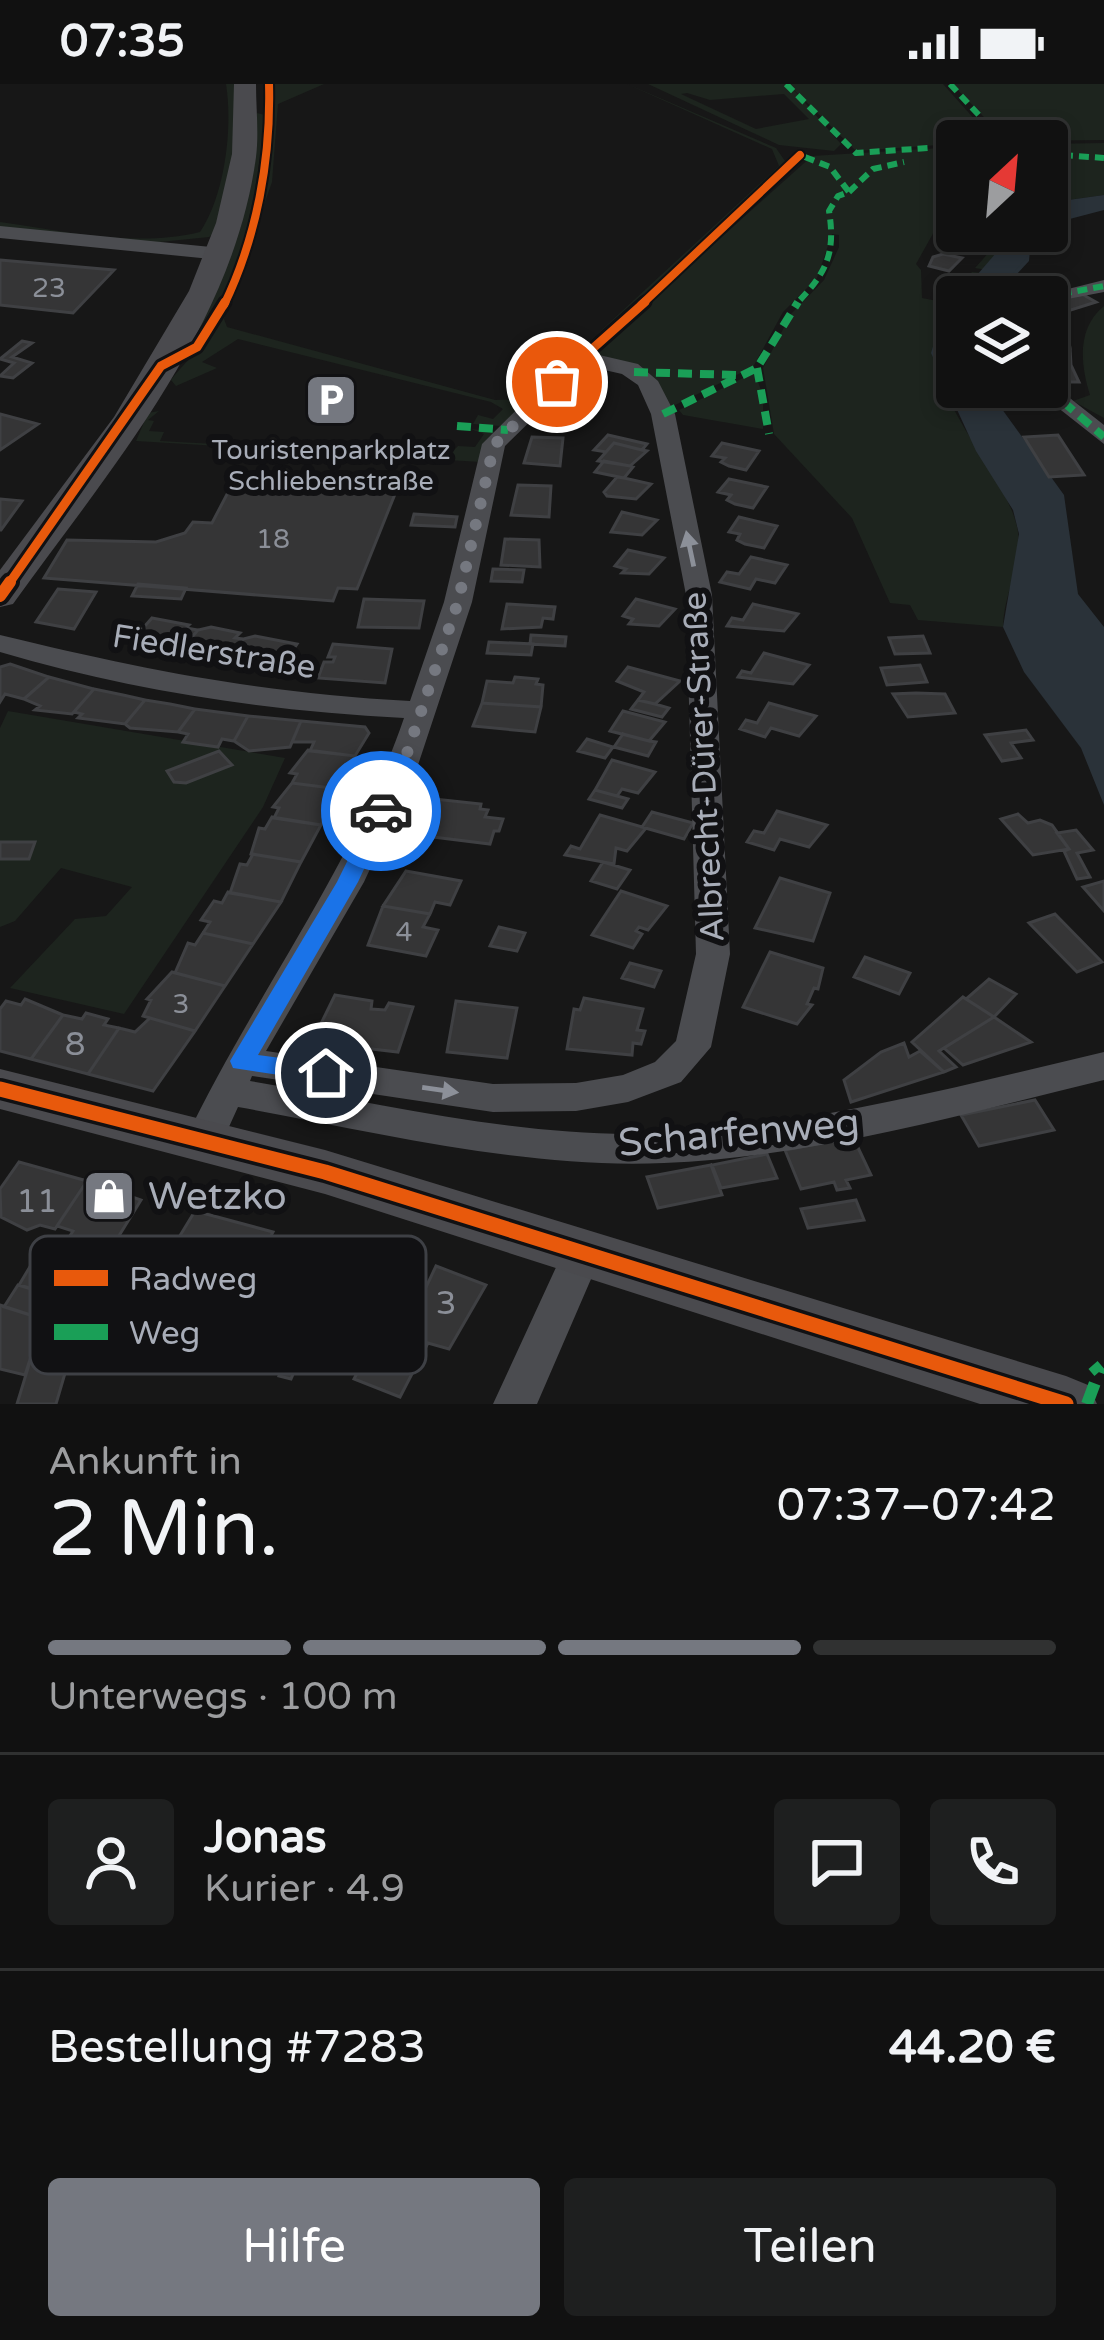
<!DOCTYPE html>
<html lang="de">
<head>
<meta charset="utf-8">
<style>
	:root { --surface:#111; --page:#1e1f1f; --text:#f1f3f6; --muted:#9c9d9f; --line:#303131; --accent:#757880 }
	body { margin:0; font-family:"Varela Round",sans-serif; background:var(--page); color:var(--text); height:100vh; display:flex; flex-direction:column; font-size:45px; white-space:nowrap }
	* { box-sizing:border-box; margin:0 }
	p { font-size:39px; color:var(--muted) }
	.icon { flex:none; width:66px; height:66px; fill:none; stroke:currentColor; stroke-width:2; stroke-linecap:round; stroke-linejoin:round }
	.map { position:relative; height:1320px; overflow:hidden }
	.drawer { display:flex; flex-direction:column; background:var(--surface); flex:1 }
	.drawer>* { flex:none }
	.needle { width:78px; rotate:26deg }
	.tools { position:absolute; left:936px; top:36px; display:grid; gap:24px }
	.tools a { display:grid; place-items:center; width:132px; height:132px; border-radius:12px; background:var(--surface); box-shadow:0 6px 18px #0003,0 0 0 3px var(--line); font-size:60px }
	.pin { position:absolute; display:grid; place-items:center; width:102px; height:102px; color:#fff; margin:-51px; border:6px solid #fff; border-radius:50%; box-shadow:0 3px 12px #0007 }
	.courier { position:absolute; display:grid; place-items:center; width:120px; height:120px; margin:-60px; border:9px solid #1a73e8; border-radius:50%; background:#fff; color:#222; box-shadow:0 3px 15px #0007 }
	.headline em { font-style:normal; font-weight:600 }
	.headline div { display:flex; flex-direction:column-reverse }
	.headline { display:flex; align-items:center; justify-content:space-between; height:204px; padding:0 48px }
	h1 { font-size:78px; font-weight:600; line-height:90px }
	.bar { display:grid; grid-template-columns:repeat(4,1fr); gap:18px 12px; align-content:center; height:144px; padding:0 48px }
	.bar i { height:15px; border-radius:9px; background:var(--line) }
	.bar .selected { background:var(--accent) }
	.bar p { grid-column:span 4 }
	.line { display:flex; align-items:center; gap:30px; padding:0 48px; border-top:3px solid var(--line) }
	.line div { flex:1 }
	.round { display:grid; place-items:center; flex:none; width:126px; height:126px; border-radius:12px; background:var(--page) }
	.button { display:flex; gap:24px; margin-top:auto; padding:24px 48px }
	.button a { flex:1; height:138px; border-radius:12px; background:var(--accent); color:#fff; font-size:48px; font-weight:600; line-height:138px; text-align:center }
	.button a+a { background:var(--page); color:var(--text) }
	.status { display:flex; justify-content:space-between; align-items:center; height:84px; padding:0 60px; background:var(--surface); direction:ltr }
	.status svg { height:33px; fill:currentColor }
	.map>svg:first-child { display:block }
	.green { fill:#1d241e; fill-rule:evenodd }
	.water { fill:#2a3239 }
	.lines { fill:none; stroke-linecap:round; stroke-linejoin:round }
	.river { fill:#2a3239; fill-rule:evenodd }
	.building { fill:#353536; stroke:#3f4043; stroke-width:3 }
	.minor { fill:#4b4c50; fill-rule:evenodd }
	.secondary { fill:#4a4a4e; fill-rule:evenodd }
	.quiet-far2 { stroke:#1a9f57; stroke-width:6; stroke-dasharray:10 6; stroke-linecap:butt }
	.quiet-far1 { stroke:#1a9f57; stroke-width:8; stroke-dasharray:14 8; stroke-linecap:butt }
	.quiet { stroke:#1a9f57; stroke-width:12; stroke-dasharray:22 12; stroke-linecap:butt }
	.cycleway-far3-casing { stroke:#111113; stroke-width:12 }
	.cycleway-far2-casing { stroke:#111113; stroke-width:15 }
	.cycleway-far1-casing { stroke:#111113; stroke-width:20 }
	.cycleway-casing { stroke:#111113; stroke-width:22 }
	.cycleway-far3 { stroke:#e8590c; stroke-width:8 }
	.cycleway-far2 { stroke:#e8590c; stroke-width:9 }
	.cycleway-far1 { stroke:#e8590c; stroke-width:12 }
	.cycleway { stroke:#e8590c; stroke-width:15 }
	.oneway { fill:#8c9099 }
	.route { fill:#1a73e8 }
	.done { stroke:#757880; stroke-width:12; stroke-dasharray:0 21.6 }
	.labels { text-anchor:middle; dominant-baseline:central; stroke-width:12; stroke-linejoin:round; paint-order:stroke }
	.number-label { font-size:27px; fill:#8b8f98 }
	.far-poi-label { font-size:27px; fill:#a8adb8; stroke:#111113 }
	.street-label { font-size:33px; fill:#a8adb8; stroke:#111113 }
	.near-number-label { font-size:33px; fill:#8b8f98 }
	.near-street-label { font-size:39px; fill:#a8adb8; stroke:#111113 }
	.near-poi-label { font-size:39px; fill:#a8adb8; stroke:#111113; text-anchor:start }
	.key { fill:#111113; stroke:#3e4045; stroke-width:3 }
	.key-label { font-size:33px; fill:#a8adb8 }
</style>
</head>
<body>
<div class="status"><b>07:35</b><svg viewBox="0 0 49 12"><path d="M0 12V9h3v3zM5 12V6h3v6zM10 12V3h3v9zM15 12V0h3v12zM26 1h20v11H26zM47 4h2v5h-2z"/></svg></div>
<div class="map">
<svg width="1104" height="1320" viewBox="0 0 1104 1320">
	<rect width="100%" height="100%" fill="#171717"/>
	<!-- green -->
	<path class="green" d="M226,0h11l-5,77 -18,72 -5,4 -59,6 -150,-16v-5c65,9 135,26 200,10 25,-37 33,-105 26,-148z
		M272,0h52l-46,20 -6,78 -48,137 3,8 268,73 32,-1 252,-233 -7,-17 -145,-65 149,64 11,16 -286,262 -28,-2 5,-9 15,4 10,-10 -12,-7 -253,-63 -36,23 15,6 -41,18 -5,-6c11,-15 26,-27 36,-43 44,-70 72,-170 65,-253z
		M648,0h295l51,57 -138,10 -63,-62 48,55 -7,7 -55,-6zM687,9l23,7 74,-6 25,25 -53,10 -75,-35z
		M952,0h152v56l-97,1z
		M257,29l8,2c-6,65 -26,196 -80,238l56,-127z
		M1104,59v52l-57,8v-59z
		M957,63v84h57l-8,24 -19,15 -12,-2 25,-28 -65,-10 -19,34 5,6 1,28 21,4 29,-30 10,1c-14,19 -37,34 -44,57 -17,65 66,138 79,197 8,33 -14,67 -14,100l-85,-7 -8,-15 -20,-2 -38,-85 -78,-84 -11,-66 28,-54 33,-34 15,-33v-12l-7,-1 -15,44 -34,34 -30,55 -86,42 -15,-29 -60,-27 220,-197z
		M1104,222v112l-31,-17 17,-6c-10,-32 -13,-67 14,-89z
		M755,288l8,25v32l-80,-14 -4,-5z
		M159,327l-11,9 6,1 -5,10 15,1 -4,9 287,16 11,-11 17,1 9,-13 -13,-5 25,3 -15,30 -345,-21 12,-28z
		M8,627l277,47 -22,49 -139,207 -114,-26 65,-69 31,-3 26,-29 -71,-19 -46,53 -15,6v-199z"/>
	<!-- water -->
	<path class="water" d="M1104,111v15l-42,11 -32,29 -1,11 -14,15 -28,-6 19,-15 8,-24h33v-28z
		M957,219v84h29l78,108 14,99 26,33v178l-23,-57 -57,-76 -21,-45 16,-93 -6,-24 -37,-59 -45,-98 7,-23z"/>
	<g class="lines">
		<!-- river -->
		<path class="river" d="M1047,146v1l-4,7 -50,59h-35l57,-66z"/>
	</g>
	<!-- building -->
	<path class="building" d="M943,170l19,4 -13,13 -20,-5 4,-9z
		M0,176l114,10 -41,43 -73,-8z
		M1080,209l16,9 -25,8 -19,-8z
		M1047,242l19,1 4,21 -23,-1z
		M22,257l10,2 -20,14 20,6 -19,15 -13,-2 14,-13 -14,-4z
		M1047,263l23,1 1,17h-24z
		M1047,281h24l8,17h-27z
		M0,330l38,10 -38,26z
		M608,351l39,9 -5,6 -28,-7 -8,9 -12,-2z
		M1058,351l26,40 -35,2 -25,-40z
		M532,353l31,1 -3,28 -36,-3z
		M614,359l28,7 5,1 -17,15 -32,-5z
		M722,359l37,8 -13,19 -17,-4 -8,-4 4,-4 -13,-2z
		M604,377l26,5 3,1 -9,11 -29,-6z
		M617,393l7,1 27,6 -15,15 -29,-3 -3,-4z
		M235,395l162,10 -40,100 -19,-1 -5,13 -289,-23 23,-38 89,2 29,-9 8,-11 19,1z
		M729,395l38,8 -14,21 -18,-4 -8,-4 4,-5 -13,-3z
		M518,401l33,1 -2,31 -38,-2z
		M0,415l22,2 -21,29h-1z
		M622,428l35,8 -15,15 -31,-3z
		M414,430l43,3 -2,10 -44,-2z
		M739,433l38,9 -13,22 -19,-4 -8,-4 3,-6 -11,-2z
		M505,455l34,1 1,27 -39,-2z
		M628,466l36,8 -15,16 -27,-1 4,-4 -11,-3z
		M751,473l36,8 -12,18 -19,-4 -6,10 -30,-7 7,-10 12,2z
		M493,485l31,1 -2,12 -31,-1z
		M138,500l48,4 -5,11 -49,-3z
		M58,505l38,3 -22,37 -38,-7z
		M364,515l60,2 -5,27 -61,-1z
		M636,515l39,10 -16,17 -30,-2 4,-5 -10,-3z
		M507,520l48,3 -2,12 -10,-1 -2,9 -39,2z
		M753,520l45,10 -14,17 -57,-5 5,-8 11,2z
		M152,534l37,7 -3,3 12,2 -19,22 -49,-9z
		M211,543l29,6 -5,5 8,1 -17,22 -47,-9 19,-22z
		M531,551l35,2 -1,9 -35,-2z
		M255,552l42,8 -19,28 -52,-11 17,-22z
		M923,552l7,17 -35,1 -6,-16z
		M489,558l44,2 -2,11 -44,-2z
		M333,560l59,5 -7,34 -67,-5 6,-16h9l2,-5h-7z
		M764,569l45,12 -16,19 -55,-7 4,-6 9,2z
		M10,580l39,13 -25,22 -19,-5 -5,8v-35z
		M920,581l7,17 -40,3 -6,-17z
		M628,583l52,14 -25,23 -17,-4 6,-8 -27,-11z
		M49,593l45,12 -22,25 -37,-4 5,-4 -16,-7z
		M515,593l23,2 -2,5 7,1 -2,22 -59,-4 5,-22 26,2z
		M94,605l29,6 22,5 -20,24 -47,-6 4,-4 -8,-2z
		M916,609l29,1 10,19 -47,4 -15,-23z
		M145,616l25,4 25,5 -17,23 -48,-4 -5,-4z
		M638,616l17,4 14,4 -7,9 -31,-8z
		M482,619l59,4 -6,25 -62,-6z
		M769,619l47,13 -17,20 -28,-8 -6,9 -25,-8 6,-9 11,3z
		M195,625l53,7 -14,25 -12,-2 -4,8 -35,-5 5,-8 -10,-2z
		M623,627l42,11 -16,19 -39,-10z
		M248,632l53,5 -11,26 -41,4 -15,-10z
		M301,637l64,6 4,6 -14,23 -45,-5 4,-9h-22z
		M1026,646l7,10 -22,3 10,15 -19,3 -17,-26z
		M623,650l26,7 7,1 -8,14 -34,-9z
		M587,655l26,8 -8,11 -27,-7z
		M308,666l47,6 -8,29 -8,4 -47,-6 5,-9 -7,-1z
		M219,667l13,14 -46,18 -12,-1 -7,-11z
		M612,676l43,12 -17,21 -16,-4 -5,7 -22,-6z
		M292,699l47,6 -18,36 -47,-7 5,-10 -6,-1z
		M595,706l33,9 -6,9 -33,-9z
		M434,715l47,5 -1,5 8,1 -3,7 18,2 -4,12h-5l-4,13 -73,-9z
		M777,727l50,14 -18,22 -29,-8 -6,11 -27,-8 7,-11 10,2z
		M652,728l41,11 -9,16 -42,-12z
		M1018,730l10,9 12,-3 12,5 17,24 -36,6 -32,-36z
		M600,731l46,13 -19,23 -11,-3 -2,16 -49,-9 6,-9 9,3z
		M272,733l49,8 -20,37 -50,-8 8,-26 6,1z
		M1076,746l17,20 -16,3 13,24 -13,2 -13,-28 5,-2 -12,-16z
		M0,758h35l-6,17h-29z
		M253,770l48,8 -20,40 -51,-9 10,-29 7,1z
		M603,778l27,8 -13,19 -26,-8z
		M406,787l55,10 -11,24 -15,-3 -5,12 -47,-8z
		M780,794l50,15 -17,48 -58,-13z
		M1104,797v30l-21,-24z
		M621,807l46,15 -19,24 -9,-3 -3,4 6,3 -9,14 -41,-13z
		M228,808l53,10 -28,42 -50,-11 7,-11 -9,-2 13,-19 8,2z
		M383,822l47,8 -7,13 15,3 -12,26 -58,-11z
		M1055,830l47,48 -25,10 -48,-49z
		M499,843l26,6 -8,18 -27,-5z
		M203,849l50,11 -28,42 -50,-13 13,-30 7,2z
		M770,868l53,16 -5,21 -4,-1 -7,16 5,1 -15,19 -54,-17z
		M865,873l45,16 -11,21 -45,-17z
		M630,879l31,8 -7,16 -32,-9z
		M172,888l53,14 -30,45 -52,-15 8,-16 -4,-1z
		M989,895l27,15 -22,23 -28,-18z
		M335,911l37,6 -1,8 14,1 4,-7 24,4 -15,45 -86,-10z
		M963,913l31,20 -55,34 17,16 -12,5 -32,-30z
		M584,914l59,11 -6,21 8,1 -4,13 -8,-1 -1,12 -65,-6 7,-40 6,1z
		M25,915l38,16 -32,44 -31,-8v-42l6,-8 15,4z
		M456,917l61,7 -10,50 -60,-6z
		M86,929l22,6 -4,6 15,3 -31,46 -57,-15 32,-44 19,4z
		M994,933l37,25 -68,23 -19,-17z
		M150,934l45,13 -42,60 -65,-17 31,-46 16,4z
		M904,959l5,14 11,-6 24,21 -93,30 -7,-22 37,-28z
		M1035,1016l19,30 -75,16 -18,-31z
		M853,1053l18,38 -25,5 4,8 -13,2 -3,-8 -33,7 -16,-39z
		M767,1070l10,24 -56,10 -9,-23z
		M19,1078l68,19 -32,48 -15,-4 -13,5 -26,-13 -1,-28z
		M711,1081l11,30 -64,13 -11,-31z
		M87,1097l54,19 -45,73 -42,-12 19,-30 -16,-5z
		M856,1116l8,20 -56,8 -7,-19z
		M195,1127l78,21 -31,57 -50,-14 -8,14 -31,-9z
		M34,1176l30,11 -13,23 -32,-9z
		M436,1182l50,19 -37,64 -46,-13z
		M18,1201l67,20 -29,99h-39l26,-85 -39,-12z
		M0,1221l43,14 -18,56 -25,-6z
		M281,1224l36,11 -26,60 -12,-3 5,-12 -27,-11z
		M401,1235l7,2 -5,15 25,7 -28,54 -46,-18 13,-25 12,5z"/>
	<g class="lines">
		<!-- minor -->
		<path class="minor" d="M0,142l221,22 10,6 -10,6 -221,-22z
			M1104,196v12l-57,11v-6h-11z
			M582,267l56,13 20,17 17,33 37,181 18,359 -19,93 -30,35 -53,20 -52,9 -83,1 -241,-36 -2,5c136,23 277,59 415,52 149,-8 295,-47 439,-81v28c-144,35 -291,77 -440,83 -143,6 -286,-31 -426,-56l-20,44 -14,4 -14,-4 -5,-11c69,-144 167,-271 219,-422 -137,-7 -272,-27 -404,-66v-17c144,35 261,58 410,66l34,-99 38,-158 92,-91zM587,282l35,8 16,11 13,29 35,181 10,359 -20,87 -21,21 -32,13 -47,8 -83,1 -227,-33 98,-169 54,-117 54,-163 33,-156z
			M1047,296l57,45v19l-66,-52 -3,-5h12z
			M584,1148l14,5 6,12 -67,155h-44l77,-167z"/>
		<!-- secondary -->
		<path class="secondary" d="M234,0h22c0,24 3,50 0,73 -23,171 -146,312 -243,447l-13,3v-37l114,-153 75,-126 27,-68 16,-69z
			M0,985l325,81 741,226 22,9 9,19h-117l-655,-210 -325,-85z"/>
		<!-- quiet-far2 -->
		<path class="quiet-far2" d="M786,0l70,69 101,-7
			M950,0l53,57
			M1047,70l57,4
			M794,80l6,-9 30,12 19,25 -11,4 -9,15c7,43 -3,63 -34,94
			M1047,86l11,5
			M849,108l24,-23 31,-7
			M1046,213l58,-11"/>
		<!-- quiet-far1 -->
		<path class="quiet-far1" d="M757,284l12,66
			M634,288l102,3
			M1046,303l58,50
			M663,330l94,-46 41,-66
			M457,342l51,4"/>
		<!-- quiet -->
		<path class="quiet" d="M1087,1320l12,-32 -6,-7"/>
		<!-- cycleway-far3 casing -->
		<g class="cycleway-far3-casing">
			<path id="cycleway-far3" d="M224,221c33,-68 47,-146 45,-221
				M641,221l159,-150"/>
		</g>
		<!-- cycleway-far2 casing -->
		<g class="cycleway-far2-casing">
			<path id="cycleway-far2" d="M582,274l63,-56
				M8,501l153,-219 36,-19 28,-45"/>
		</g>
		<!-- cycleway-far1 casing -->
		<g class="cycleway-far1-casing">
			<path id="cycleway-far1" d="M0,512l10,-14"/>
		</g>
		<!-- cycleway casing -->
		<g class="cycleway-casing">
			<path id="cycleway" d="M0,1005l325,83 741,232"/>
		</g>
		<!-- cycleway-far3 -->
		<use href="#cycleway-far3" class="cycleway-far3"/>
		<!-- cycleway-far2 -->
		<use href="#cycleway-far2" class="cycleway-far2"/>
		<!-- cycleway-far1 -->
		<use href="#cycleway-far1" class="cycleway-far1"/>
		<!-- cycleway -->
		<use href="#cycleway" class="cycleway"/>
	</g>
	<!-- one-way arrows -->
	<defs><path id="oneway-solid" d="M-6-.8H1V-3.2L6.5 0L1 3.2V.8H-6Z" transform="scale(3)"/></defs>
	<g class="oneway">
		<use href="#oneway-solid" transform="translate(690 465) rotate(-102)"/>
		<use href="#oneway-solid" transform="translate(440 1006) rotate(8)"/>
	</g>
	<!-- route -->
	<path class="route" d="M374,723l17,4 -33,71 -100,173 68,9 11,9 -11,9 -93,-14 -3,-7 107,-179z"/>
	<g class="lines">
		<!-- done -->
		<path class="done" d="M381,727l22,-46 55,-163 36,-157 63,-63"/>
	</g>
	<!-- icons -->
	<defs>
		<g id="parking-square" transform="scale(2.7)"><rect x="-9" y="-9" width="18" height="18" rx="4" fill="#757880" stroke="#111113"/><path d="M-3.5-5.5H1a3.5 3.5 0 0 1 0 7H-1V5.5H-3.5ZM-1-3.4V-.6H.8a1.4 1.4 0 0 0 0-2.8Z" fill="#fff"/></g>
		<g id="shop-square" transform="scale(2.7)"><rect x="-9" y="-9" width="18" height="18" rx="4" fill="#757880" stroke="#111113"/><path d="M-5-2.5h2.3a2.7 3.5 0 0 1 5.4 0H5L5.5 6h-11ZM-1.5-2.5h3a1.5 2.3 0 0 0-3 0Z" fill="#fff"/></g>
	</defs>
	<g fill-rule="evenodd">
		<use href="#parking-square" x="331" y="316"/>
		<use href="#shop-square" x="109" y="1112"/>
	</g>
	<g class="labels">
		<!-- number labels -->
		<g class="number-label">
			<text x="49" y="204">23</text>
			<text x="273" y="455">18</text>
			<text x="404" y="848">4</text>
			<text x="181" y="920">3</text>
		</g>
		<!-- far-poi labels -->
		<g class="far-poi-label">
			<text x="331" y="366">Touristenparkplatz<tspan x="331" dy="31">Schliebenstraße</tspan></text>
		</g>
		<!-- street labels -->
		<g class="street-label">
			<text transform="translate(214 568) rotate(9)">Fiedlerstraße</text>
			<text transform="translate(704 683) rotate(-93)">Albrecht-Dürer-Straße</text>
		</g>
		<!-- near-number labels -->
		<g class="near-number-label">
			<text x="75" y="960">8</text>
			<text x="37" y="1117">11</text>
			<text x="446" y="1219">3</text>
		</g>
		<!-- near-street labels -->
		<g class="near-street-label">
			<text transform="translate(739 1049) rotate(-5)">Scharfenweg</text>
		</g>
		<!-- near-poi labels -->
		<g class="near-poi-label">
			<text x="148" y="1112">Wetzko</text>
		</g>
	</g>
	<!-- legend -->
	<rect x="30" y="1152" width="396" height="138" rx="18" class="key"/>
	<rect x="54" y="1186" width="54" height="16" fill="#e8590c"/>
	<rect x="54" y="1240" width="54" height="16" fill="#1a9f57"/>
	<g class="key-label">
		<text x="129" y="1206">Radweg</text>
		<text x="129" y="1260">Weg</text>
	</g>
</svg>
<div class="tools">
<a><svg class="needle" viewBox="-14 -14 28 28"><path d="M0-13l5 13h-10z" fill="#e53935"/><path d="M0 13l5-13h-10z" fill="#9c9d9f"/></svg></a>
<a><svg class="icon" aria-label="layers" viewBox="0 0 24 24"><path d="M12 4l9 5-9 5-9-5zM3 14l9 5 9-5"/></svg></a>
</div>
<div class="pin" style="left:557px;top:298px;background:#ea580c"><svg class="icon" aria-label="bag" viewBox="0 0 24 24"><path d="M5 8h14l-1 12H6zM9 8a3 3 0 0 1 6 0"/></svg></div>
<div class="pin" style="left:326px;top:989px;background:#1f2937"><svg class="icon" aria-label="home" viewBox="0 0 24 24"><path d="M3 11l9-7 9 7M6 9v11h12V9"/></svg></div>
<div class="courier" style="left:381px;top:727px"><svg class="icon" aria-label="car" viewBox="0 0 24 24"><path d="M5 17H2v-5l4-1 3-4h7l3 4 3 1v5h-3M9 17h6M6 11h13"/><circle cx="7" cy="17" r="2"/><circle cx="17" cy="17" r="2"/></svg></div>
</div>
<section class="drawer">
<div class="headline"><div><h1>2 Min.</h1><p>Ankunft in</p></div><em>07:37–07:42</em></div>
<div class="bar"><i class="selected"></i><i class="selected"></i><i class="selected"></i><i></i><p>Unterwegs · 100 m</p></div>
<div class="line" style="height:216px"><a class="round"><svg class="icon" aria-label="person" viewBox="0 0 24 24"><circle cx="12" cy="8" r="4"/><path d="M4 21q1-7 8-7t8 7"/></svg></a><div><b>Jonas</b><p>Kurier · 4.9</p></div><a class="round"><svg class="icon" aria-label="chat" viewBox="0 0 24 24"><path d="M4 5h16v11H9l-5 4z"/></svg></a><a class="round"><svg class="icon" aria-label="phone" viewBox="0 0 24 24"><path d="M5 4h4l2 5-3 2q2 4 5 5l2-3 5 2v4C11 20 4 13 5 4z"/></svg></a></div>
<div class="line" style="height:156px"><div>Bestellung #7283</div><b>44.20 €</b></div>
<div class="button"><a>Hilfe</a><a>Teilen</a></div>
</section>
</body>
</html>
